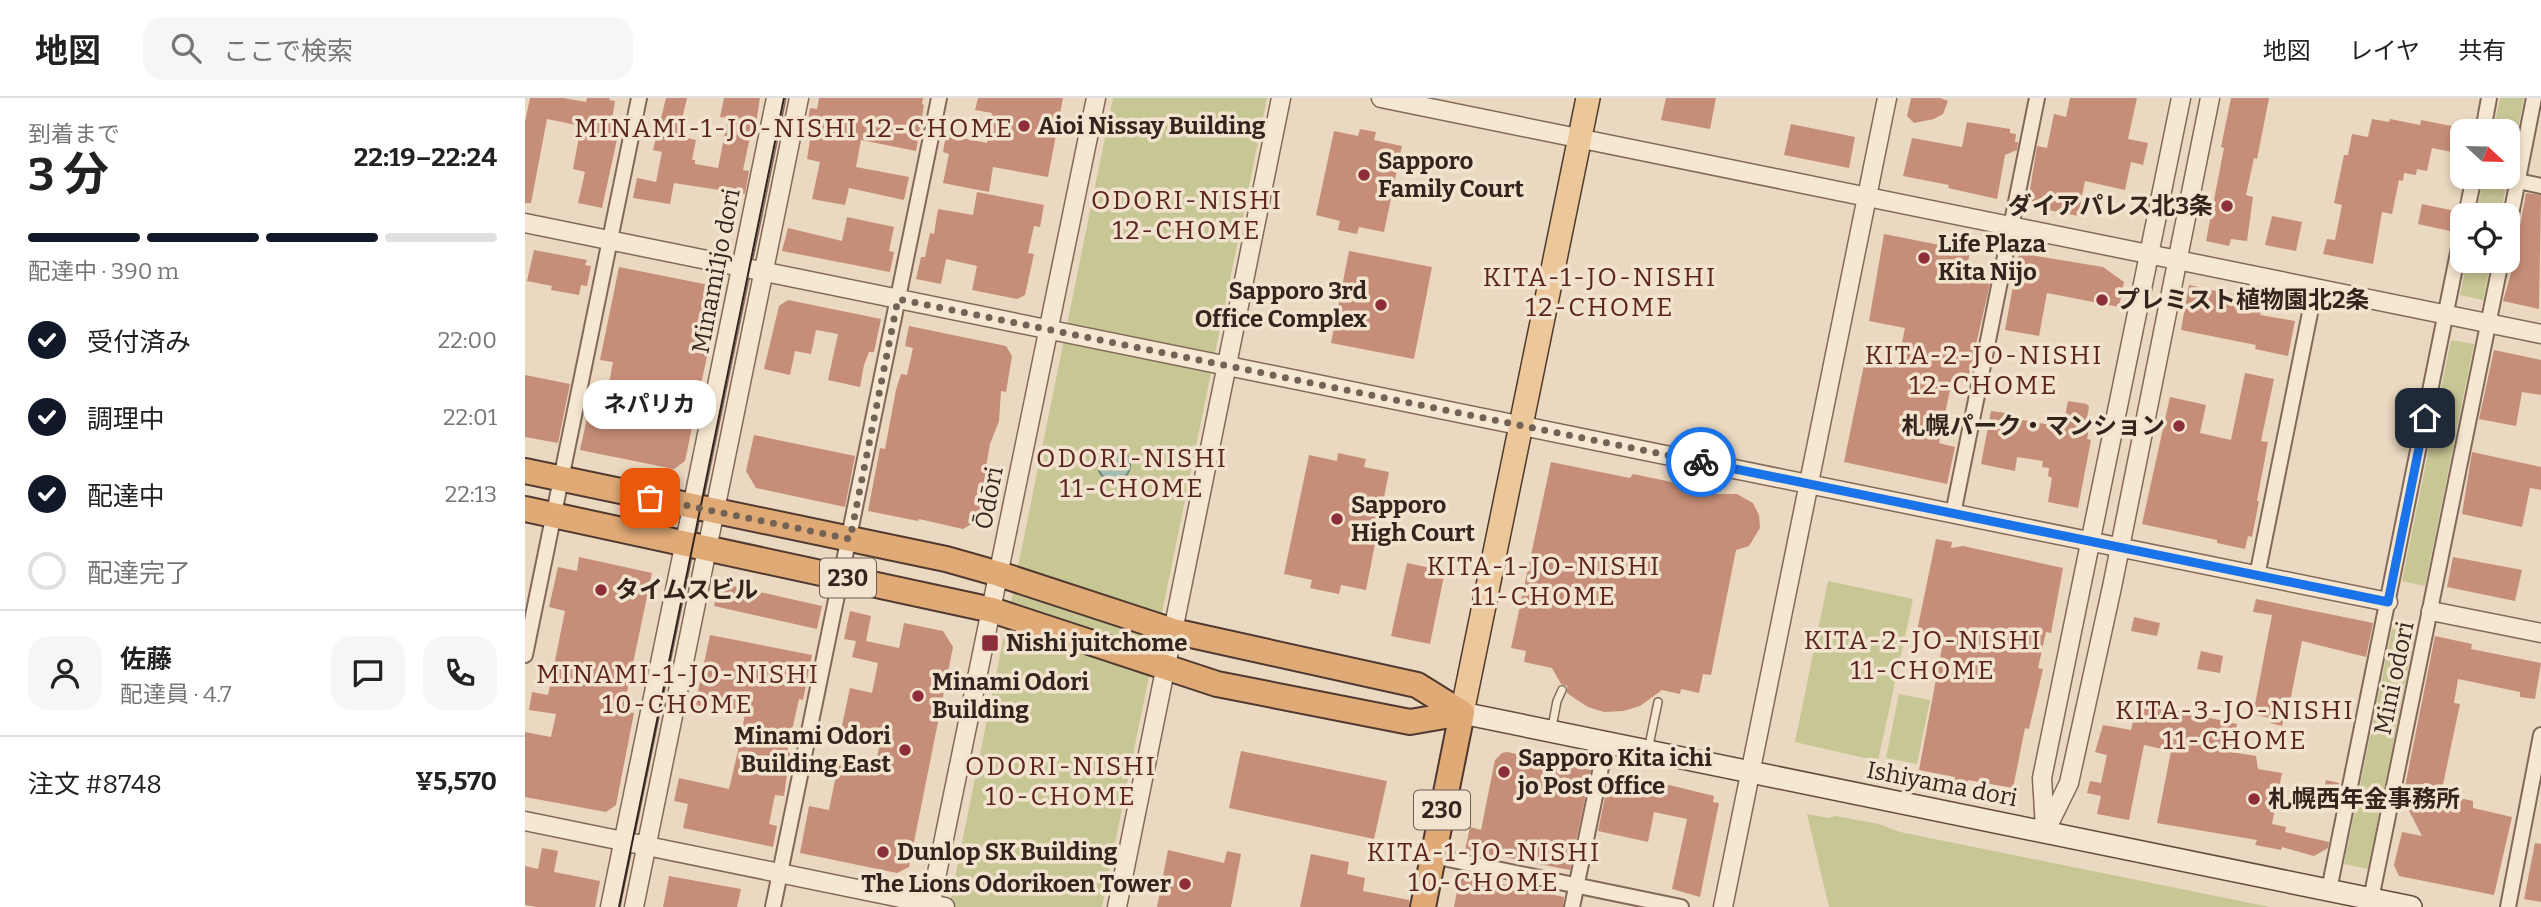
<!DOCTYPE html>
<html lang="ja">
<head>
<meta charset="utf-8">
<style>
	:root { --surface:#fff; --page:#f6f6f6; --text:#222; --muted:#767676; --line:#e0e0e0; --accent:#111827 }
	body { margin:0; font-family:Bitter,"Noto Sans JP",serif; background:var(--page); color:var(--text); height:100vh; display:flex; flex-direction:column; font-size:26px; white-space:nowrap }
	* { box-sizing:border-box; margin:0 }
	p { font-size:23px; color:var(--muted) }
	.icon { flex:none; width:38px; height:38px; fill:none; stroke:currentColor; stroke-width:2; stroke-linecap:round; stroke-linejoin:round }
	.map { position:relative; flex:1; overflow:hidden }
	.sheet { display:flex; flex-direction:column; background:var(--surface); width:525px }
	.sheet>* { flex:none }
	.needle { width:46px; rotate:112deg }
	.controls { position:absolute; left:1925px; top:21px; display:grid; gap:14px }
	.controls a { display:grid; place-items:center; width:70px; height:70px; border-radius:14px; background:var(--surface); box-shadow:0 4px 10px #0003; font-size:35px }
	.pin { position:absolute; display:grid; place-items:center; width:60px; height:60px; color:#fff; margin:-30px; border-radius:14px; box-shadow:0 4px 10px #0006 }
	.courier { position:absolute; display:grid; place-items:center; width:70px; height:70px; margin:-35px; border:5px solid #1a73e8; border-radius:50%; background:#fff; color:#222; box-shadow:0 2px 9px #0007 }
	.bubble { position:absolute; height:49px; border-radius:21px; background:var(--surface); box-shadow:0 4px 10px #0003; font-size:23px; font-weight:700; line-height:49px; text-align:center }
	.summary em { font-style:normal; font-weight:700 }
	.summary div { display:flex; flex-direction:column-reverse }
	.summary { display:flex; align-items:center; justify-content:space-between; height:119px; padding:0 28px }
	h1 { font-size:46px; font-weight:700; line-height:52px }
	.bar { display:grid; grid-template-columns:repeat(4,1fr); gap:10px 7px; align-content:center; height:84px; padding:0 28px }
	.bar i { height:9px; border-radius:5px; background:var(--line) }
	.bar .active { background:var(--accent) }
	.bar p { grid-column:span 4 }
	.line { display:flex; align-items:center; gap:18px; padding:0 28px; border-top:2px solid var(--line) }
	.line div { flex:1 }
	.round { display:grid; place-items:center; flex:none; width:74px; height:74px; border-radius:21px; background:var(--page) }
	ol { padding:0 28px; list-style:none }
	li { display:flex; align-items:center; gap:21px; height:77px }
	li p { margin-inline-start:auto }
	li .icon { padding:7px; border-radius:50%; background:var(--accent); color:#fff; stroke-width:4 }
	li:last-child { color:var(--muted) }
	li i { width:38px; height:38px; border:4px solid var(--line); border-radius:50% }
	header { display:flex; align-items:center; gap:42px; box-sizing:border-box; height:98px; padding:0 35px; background:var(--surface); border-bottom:2px solid var(--line) }
	header strong { font-size:33px }
	nav { display:flex; gap:38px; margin-inline-start:auto; font-size:24px }
	.search { width:490px; height:63px; background:var(--page); display:flex; align-items:center; gap:18px; box-sizing:border-box; padding:0 24px; border-radius:21px; color:var(--muted); font-size:26px }
	main { display:flex; flex:1; min-height:0 }
	.map>svg:first-child { display:block }
	.green { fill:#c7c695 }
	.water { fill:#a3bdb2; stroke:#6b8a7e; stroke-width:2 }
	.building { fill:#c68e78 }
	.lines { fill:none; stroke-linecap:round; stroke-linejoin:round }
	.service-casing { stroke:#826959; stroke-width:10 }
	.minor-casing { stroke:#826959; stroke-width:18 }
	.tertiary-casing { stroke:#826959; stroke-width:21 }
	.secondary-casing { stroke:#644b3d; stroke-width:24 }
	.primary-casing { stroke:#50392e; stroke-width:26 }
	.trunk-casing { stroke:#50392e; stroke-width:28 }
	.service { stroke:#f6e7d2; stroke-width:7 }
	.minor { stroke:#f6e7d2; stroke-width:14 }
	.tertiary { stroke:#f6e7d2; stroke-width:18 }
	.secondary { stroke:#f6e7d2; stroke-width:21 }
	.primary { stroke:#ecc799; stroke-width:23 }
	.trunk { stroke:#e0aa77; stroke-width:24 }
	.tram { stroke:#33241d; stroke-width:2 }
	.done { stroke:#736356; stroke-width:7; stroke-dasharray:0 12.6 }
	.route { stroke:#1a73e8; stroke-width:9 }
	.poi-dot { fill:#8d2e3b; stroke:#f2e3cf; stroke-width:2.5 }
	.labels { text-anchor:middle; dominant-baseline:central; stroke-width:7; stroke-linejoin:round; paint-order:stroke }
	.shield { fill:#f2e3cf; stroke:#6c5d52; stroke-width:2 }
	.shield-label { font-size:23px; font-weight:bold; fill:#33241d }
	.poi-label { font-size:24px; font-weight:bold; fill:#33241d; stroke:#f2e3cf; text-anchor:start }
	.street-label { font-size:24px; fill:#33241d; stroke:#f2e3cf }
	.neighbourhood-label { font-size:26px; letter-spacing:2px; fill:#5c241f; stroke:#f2e3cf }
</style>
</head>
<body>
<header>
<strong>地図</strong>
<div class="search"><svg class="icon" aria-label="search" viewBox="0 0 24 24"><circle cx="10" cy="10" r="6"/><path d="M15 15l6 6"/></svg>ここで検索</div>
<nav><a>地図</a><a>レイヤ</a><a>共有</a></nav>
</header>
<main>
<section class="sheet">
<div class="summary"><div><h1>3 分</h1><p>到着まで</p></div><em>22:19–22:24</em></div>
<div class="bar"><i class="active"></i><i class="active"></i><i class="active"></i><i></i><p>配達中 · 390 m</p></div>
<ol>
<li><svg class="icon" aria-label="check" viewBox="0 0 24 24"><path d="M5 12l5 5 9-10"/></svg>受付済み<p>22:00</p></li>
<li><svg class="icon" aria-label="check" viewBox="0 0 24 24"><path d="M5 12l5 5 9-10"/></svg>調理中<p>22:01</p></li>
<li><svg class="icon" aria-label="check" viewBox="0 0 24 24"><path d="M5 12l5 5 9-10"/></svg>配達中<p>22:13</p></li>
<li><i></i>配達完了</li>
</ol>
<div class="line" style="height:126px"><a class="round"><svg class="icon" aria-label="person" viewBox="0 0 24 24"><circle cx="12" cy="8" r="4"/><path d="M4 21q1-7 8-7t8 7"/></svg></a><div><b>佐藤</b><p>配達員 · 4.7</p></div><a class="round"><svg class="icon" aria-label="chat" viewBox="0 0 24 24"><path d="M4 5h16v11H9l-5 4z"/></svg></a><a class="round"><svg class="icon" aria-label="phone" viewBox="0 0 24 24"><path d="M5 4h4l2 5-3 2q2 4 5 5l2-3 5 2v4C11 20 4 13 5 4z"/></svg></a></div>
<div class="line" style="height:91px"><div>注文 #8748</div><b>¥5,570</b></div>
</section>
<div class="map">
<svg width="2016" height="809" viewBox="0 0 2016 809">
	<rect width="100%" height="100%" fill="#ead8c0"/>
	<!-- green -->
	<path class="green" d="M588,0h154l-165,809h-153z
		M1975,0h24l-16,79v-46h-15z
		M1959,79h24l-8,38h-24z
		M1942,163h24l-8,39 -23,-5z
		M1926,242l23,4 -49,242 -23,-5z
		M1303,483l85,18 -35,162 -83,-19z
		M1867,531l23,5 -47,235 -24,-5z
		M1374,596l31,6 -13,64 -31,-6z
		M1282,716l21,4 8,-2 43,8 21,8 370,75h-441z"/>
	<!-- water -->
	<path class="water" d="M573 367a16 16 0 1 1 32 0a16 16 0 1 1-32 0Z"/>
	<!-- building -->
	<path class="building" d="M5,0h33l23,4 1,-4h23l-1,2 6,1 -3,18 9,2 -19,87 -24,-5 7,-31 -12,-3 8,-43 -34,-7 -16,84h-6v-81z
		M141,0h21l-9,38 18,4 -4,20h3v4l23,4 10,-50 -8,-1 4,-19h36l-4,25h-3l-10,47 6,1 -4,23 -71,-11 -4,21 -37,-6 4,-20 19,4 6,-30 -9,-2z
		M294,0h104l-1,6 2,1 -8,46 -55,-11 -5,27 53,10 -5,23 -55,-12 -4,17 -33,-6 8,-37 -13,-3 4,-25 -5,-1 4,-25 7,1z
		M453,0h85l-15,79 -55,-10 -4,25 -46,-9 6,-29 -6,-2 3,-17 41,8 5,-30 -17,-3z
		M1141,0h50l-6,31 -49,-9z
		M1386,0h29l8,3 -5,13 -9,5 -20,4 -7,-7z
		M1545,0h67l-9,41 20,4 -5,22 -12,-3 -6,28 -40,-9 -7,35 -34,-7 1,-4 -17,-3 9,-56 10,2 7,-34 12,3z
		M1706,0h38l-12,61 -3,-1 -8,37 7,2 -6,44 -16,-2 -2,7 -23,-5 18,-93 -3,-1z
		M1847,21l17,3 1,-3 30,6 1,-5 41,8v26l-30,-6 -5,23 -10,-2 -1,6 -12,-2 -1,8 -4,-1 -7,34 -10,-2 -9,52 -50,-10 4,-15 8,1 7,-35 -8,-2 10,-48h4l4,-21 16,3z
		M1442,24l43,7v4l6,1 -1,8h3l-1,8 -12,5 -8,44 -49,-11 1,-3 -46,-9 9,-38 50,9z
		M1266,26l64,13 -6,31 -65,-13z
		M835,31l16,3 -2,8 28,6 -18,86 -25,-5 -2,7 -19,-4 2,-9 -24,-6 18,-84 24,5z
		M452,94l67,13 -4,22 -6,-1 -6,27 6,1 -9,41 -8,4 -45,-9 5,-24 -31,-7 -5,25 -25,-5 5,-22h4l5,-24 4,1 4,-25 35,6z
		M2001,95l15,2 -2,114 -36,-8 9,-31z
		M1897,106l33,7 -5,20 -32,-7z
		M1747,118l30,6 -6,29 -31,-6z
		M322,119l47,10 -5,24 5,1 -4,20 -108,-21 6,-23 54,13z
		M1359,136l86,17 -5,28 25,5 -23,99 -15,-3 -13,63 16,4 -8,37 -103,-22 21,-102 32,7 8,-39 -36,-7z
		M9,152l53,10 -2,5 6,1 -4,20 -6,-1 -2,10 -28,-5 1,-4 -25,-5z
		M824,153l83,16 -18,92 -83,-16z
		M1494,155l84,14 21,15 -5,25 -72,-14 -8,43 -34,-6z
		M94,169l95,19 6,8 -35,167 -11,8 -94,-19 13,-59 14,3 6,-32 -13,-2z
		M1664,187l73,16 -2,14 35,6 -7,35 -33,-7 1,-4 -75,-15z
		M263,202l93,19 -7,33h-5l-5,13 -4,22 -32,-7 10,-46 -22,-4 -5,24 -16,-3 -5,24 -26,-6 15,-63z
		M384,228l97,20 6,10 -6,36 -5,-1 -2,30 -9,23 -4,23 3,1 -9,51 -17,10 -44,-10 -1,2 -50,-10 12,-63 5,1 11,-59 5,-16 6,1 6,-27 -8,-2z
		M1969,252l47,10v35l-19,-3 -6,34 -37,-7z
		M1720,275l29,6 -13,62 7,1 -11,59h2l-7,36 -4,-1 -3,13 -28,-6v-3l-75,-16 28,-127 36,8 -6,28 31,7z
		M0,277l45,9 -12,59 -33,-6z
		M1543,303l19,3 2,3 -4,21 4,1 -2,10 4,1 -13,68 -30,-6 4,-24 -4,-2 1,-8 -7,-1 1,-6 -26,-4 -2,14 -34,-7 10,-53 15,2 -1,4 58,10z
		M229,337l101,21 -10,51 -89,-19 -10,-17z
		M1947,354l69,15v23l-11,-2 -8,39 -60,-13z
		M813,355l28,6 -2,8 25,5 -23,118 -25,-5 -2,9 -29,-6 2,-8 -28,-6 25,-119 28,6z
		M1026,364l79,16 3,-4 82,17v3h22l16,9 6,12 1,13 -11,18 -13,4 -25,125 -8,-1 -4,19 -18,-4 -1,5 -18,-4 -22,16 -17,5 -19,1 -16,-5 -14,-9 -7,-5v-7l-6,-2 -9,-16 -28,-6 2,-11 -15,-3z
		M1411,441l16,3 -1,6 12,-2 100,22 -12,65 -5,-1 -8,36 5,1 -14,60 -4,-1 -12,60 -45,-8 -1,6 -13,-2 1,-7 -36,-7 25,-133 -27,-6z
		M54,459l73,16 -29,138 11,2 -18,92 -10,7 -81,-15v-65l26,5 5,-23 -27,-4 3,-18 16,3 17,-84 -16,-4 9,-40 19,4z
		M1928,459l69,13 -7,31 -68,-14z
		M882,465l38,8 -15,73 -39,-8z
		M208,488l89,20 -5,23 -103,-23 2,-9z
		M1731,501l117,24 -7,34 -64,-16 -16,81h-3l-1,4 -12,-3 1,-3 -5,-3 -13,-2 19,-100 -19,-3z
		M325,513l21,5 -5,25 33,7 5,-25 39,8 10,16 -44,220 -12,6 -97,-20 9,-47 20,4 9,-45 36,8 6,-30 -40,-8 10,-47 22,5 6,-30 -26,-6 4,-16 -12,-2z
		M1609,519l26,6 -3,13 -26,-5z
		M185,537l102,20 -9,45 -4,-1 -12,53 3,1 -6,43 -9,-1 -6,29 8,2 -4,21 -90,-19 5,-24 -14,-3 5,-23 50,11 12,-51 4,-25 -50,-8z
		M1910,538l37,8 -1,5 70,14 -6,36 -15,-2v-5l-62,-13 -4,24 6,1 -19,90 32,7v7l39,9 -18,78 -95,-19 -5,-11 8,-33 20,4 -17,-33 -3,-1z
		M1676,553l22,5 -3,17 -23,-4z
		M1612,607l33,6 1,-2 66,15 -6,28 25,4 2,13 24,4 -10,51 14,3 -1,5 44,10 -1,6 -14,8 -32,-9 -1,3 -26,-5 2,-5 -100,-17 14,-72 -27,-6 -15,75 -32,-6 4,-18 -14,-3 3,-12 11,2 6,-28 -12,-3 8,-27 28,5z
		M716,653l146,30 -13,58 -145,-31z
		M982,654l84,18 -21,100 -105,-20 5,-23 11,3 14,-70 7,-7z
		M1801,682l13,3 -6,28 -13,-3z
		M1083,684l55,12 2,-10 49,12 -1,6 6,1 -19,94 -28,-8 15,-70 -33,-7 -6,30 -50,-11z
		M2010,745l6,1v58l-17,-3z
		M17,750l16,3 -4,21 46,9 -5,26h-58l-12,-2v-39l13,3z
		M643,752l56,13 3,-12 14,3 -10,53h-74z
		M786,756l38,8 -2,12 18,4 -2,13 46,9v7h-109z
		M935,777l104,22 -1,10h-109z
		M144,778l72,13 -4,18h-74z"/>
	<g class="lines">
		<!-- service casing -->
		<g class="service-casing">
			<path id="service" d="M1027,629l5,-26 5,-11
				M1123,652l10,-48"/>
		</g>
		<!-- minor casing -->
		<g class="minor-casing">
			<path id="minor" d="M1958,33l6,-33
				M1993,83l23,5
				M1941,117l8,-38
				M1983,132l26,-132
				M1428,416l84,-416
				M1732,478l58,-288
				M0,557l114,-557
				M908,758l248,51
				M1804,792l133,-657
				M1846,801l130,-638
				M248,809l166,-809
				M1047,809l34,-164
				M1983,809l33,-172"/>
		</g>
		<!-- tertiary casing -->
		<g class="tertiary-casing">
			<path id="tertiary" d="M856,0l1160,236
				M0,125l1863,379
				M1906,513l110,22
				M0,723l420,86
				M1520,730l-3,-50 139,-680
				M1520,734l24,-49 43,-196 98,-489
				M85,809l166,-809
				M109,809l165,-809
				M405,809l166,-809
				M592,809l164,-809
				M1198,809l164,-809"/>
		</g>
		<!-- secondary casing -->
		<g class="secondary-casing">
			<path id="secondary" d="M937,615l949,194"/>
		</g>
		<!-- primary casing -->
		<g class="primary-casing">
			<path id="primary" d="M937,615l126,-615"/>
		</g>
		<!-- trunk casing -->
		<g class="trunk-casing">
			<path id="trunk" d="M0,373l421,88 53,15 174,57 244,54 45,28
				M0,411l467,101 225,74 193,38 52,-9
				M898,809l39,-194"/>
		</g>
		<!-- service -->
		<use href="#service" class="service"/>
		<!-- minor -->
		<use href="#minor" class="minor"/>
		<!-- tertiary -->
		<use href="#tertiary" class="tertiary"/>
		<!-- secondary -->
		<use href="#secondary" class="secondary"/>
		<!-- primary -->
		<use href="#primary" class="primary"/>
		<!-- trunk -->
		<use href="#trunk" class="trunk"/>
		<!-- tram -->
		<path class="tram" d="M94,809l165,-809"/>
	</g>
	<g class="lines">
		<!-- done -->
		<path class="done" d="M125,400l200,41 48,-240 803,163"/>
		<!-- route -->
		<path class="route" d="M1176,364l687,140 37,-184"/>
	</g>
	<!-- markers -->
	<g class="poi-dot">
		<circle cx="499" cy="28" r="7"/>
		<circle cx="839" cy="77" r="7"/>
		<circle cx="1702" cy="108" r="7"/>
		<circle cx="1399" cy="160" r="7"/>
		<circle cx="1577" cy="202" r="7"/>
		<circle cx="856" cy="207" r="7"/>
		<circle cx="1654" cy="328" r="7"/>
		<circle cx="812" cy="421" r="7"/>
		<circle cx="76" cy="492" r="7"/>
		<rect x="456" y="536" width="18" height="18" rx="3.5"/>
		<circle cx="393" cy="598" r="7"/>
		<circle cx="380" cy="652" r="7"/>
		<circle cx="979" cy="674" r="7"/>
		<circle cx="1729" cy="701" r="7"/>
		<circle cx="358" cy="754" r="7"/>
		<circle cx="660" cy="786" r="7"/>
	</g>
	<g class="labels">
		<!-- shield labels -->
		<g class="shield">
			<rect x="295" y="460.5" width="56" height="39" rx="5"/>
			<rect x="889" y="692.5" width="56" height="39" rx="5"/>
		</g>
		<g class="shield-label">
			<text x="323" y="480">230</text>
			<text x="917" y="712">230</text>
		</g>
		<!-- poi labels -->
		<g class="poi-label">
			<text x="513" y="28">Aioi Nissay Building</text>
			<text x="853" y="63">Sapporo<tspan x="853" dy="28">Family Court</tspan></text>
			<text x="1688" y="108" text-anchor="end">ダイアパレス北3条</text>
			<text x="1413" y="146">Life Plaza<tspan x="1413" dy="28">Kita Nijo</tspan></text>
			<text x="842" y="193" text-anchor="end">Sapporo 3rd<tspan x="842" dy="28">Office Complex</tspan></text>
			<text x="1591" y="202">プレミスト植物園北2条</text>
			<text x="1640" y="328" text-anchor="end">札幌パーク・マンション</text>
			<text x="826" y="407">Sapporo<tspan x="826" dy="28">High Court</tspan></text>
			<text x="90" y="492">タイムスビル</text>
			<text x="481" y="545">Nishi juitchome</text>
			<text x="407" y="584">Minami Odori<tspan x="407" dy="28">Building</tspan></text>
			<text x="366" y="638" text-anchor="end">Minami Odori<tspan x="366" dy="28">Building East</tspan></text>
			<text x="993" y="660">Sapporo Kita ichi<tspan x="993" dy="28">jo Post Office</tspan></text>
			<text x="1743" y="701">札幌西年金事務所</text>
			<text x="372" y="754">Dunlop SK Building</text>
			<text x="646" y="786" text-anchor="end">The Lions Odorikoen Tower</text>
		</g>
		<!-- street labels -->
		<g class="street-label">
			<text transform="translate(191 173) rotate(-79)">Minami1jo dori</text>
			<text transform="translate(464 400) rotate(-79)">Ōdōri</text>
			<text transform="translate(1869 580) rotate(-78)">Mini odori</text>
			<text transform="translate(1417 686) rotate(11)">Ishiyama dori</text>
		</g>
		<!-- neighbourhood labels -->
		<g class="neighbourhood-label">
			<text x="269" y="30">MINAMI-1-JO-NISHI 12-CHOME</text>
			<text x="662" y="102">ODORI-NISHI<tspan x="662" dy="30">12-CHOME</tspan></text>
			<text x="1075" y="179">KITA-1-JO-NISHI<tspan x="1075" dy="30">12-CHOME</tspan></text>
			<text x="1459" y="257">KITA-2-JO-NISHI<tspan x="1459" dy="30">12-CHOME</tspan></text>
			<text x="607" y="360">ODORI-NISHI<tspan x="607" dy="30">11-CHOME</tspan></text>
			<text x="1019" y="468">KITA-1-JO-NISHI<tspan x="1019" dy="30">11-CHOME</tspan></text>
			<text x="1398" y="542">KITA-2-JO-NISHI<tspan x="1398" dy="30">11-CHOME</tspan></text>
			<text x="153" y="576">MINAMI-1-JO-NISHI<tspan x="153" dy="30">10-CHOME</tspan></text>
			<text x="1710" y="612">KITA-3-JO-NISHI<tspan x="1710" dy="30">11-CHOME</tspan></text>
			<text x="536" y="668">ODORI-NISHI<tspan x="536" dy="30">10-CHOME</tspan></text>
			<text x="959" y="754">KITA-1-JO-NISHI<tspan x="959" dy="30">10-CHOME</tspan></text>
		</g>
	</g>
</svg>
<div class="controls">
<a><svg class="needle" viewBox="-14 -14 28 28"><path d="M0-13l5 13h-10z" fill="#e53935"/><path d="M0 13l5-13h-10z" fill="#767676"/></svg></a>
<a><svg class="icon" aria-label="locate" viewBox="0 0 24 24"><circle cx="12" cy="12" r="6"/><path d="M12 2v4M12 18v4M2 12h4M18 12h4"/></svg></a>
</div>
<div class="pin" style="left:125px;top:400px;background:#ea580c"><svg class="icon" aria-label="bag" viewBox="0 0 24 24"><path d="M5 8h14l-1 12H6zM9 8a3 3 0 0 1 6 0"/></svg></div>
<div class="pin" style="left:1900px;top:320px;background:#1f2937"><svg class="icon" aria-label="home" viewBox="0 0 24 24"><path d="M3 11l9-7 9 7M6 9v11h12V9"/></svg></div>
<div class="courier" style="left:1176px;top:364px"><svg class="icon" aria-label="bike" viewBox="0 0 24 24"><circle cx="6" cy="16" r="4"/><circle cx="18" cy="16" r="4"/><path d="M6 16l4-8h5l3 8M10 8l3 8H6M13 5h3"/></svg></div>
<div class="bubble" style="left:58px;top:282px;width:133px">ネパリカ</div>
</div>
</main>
</body>
</html>
